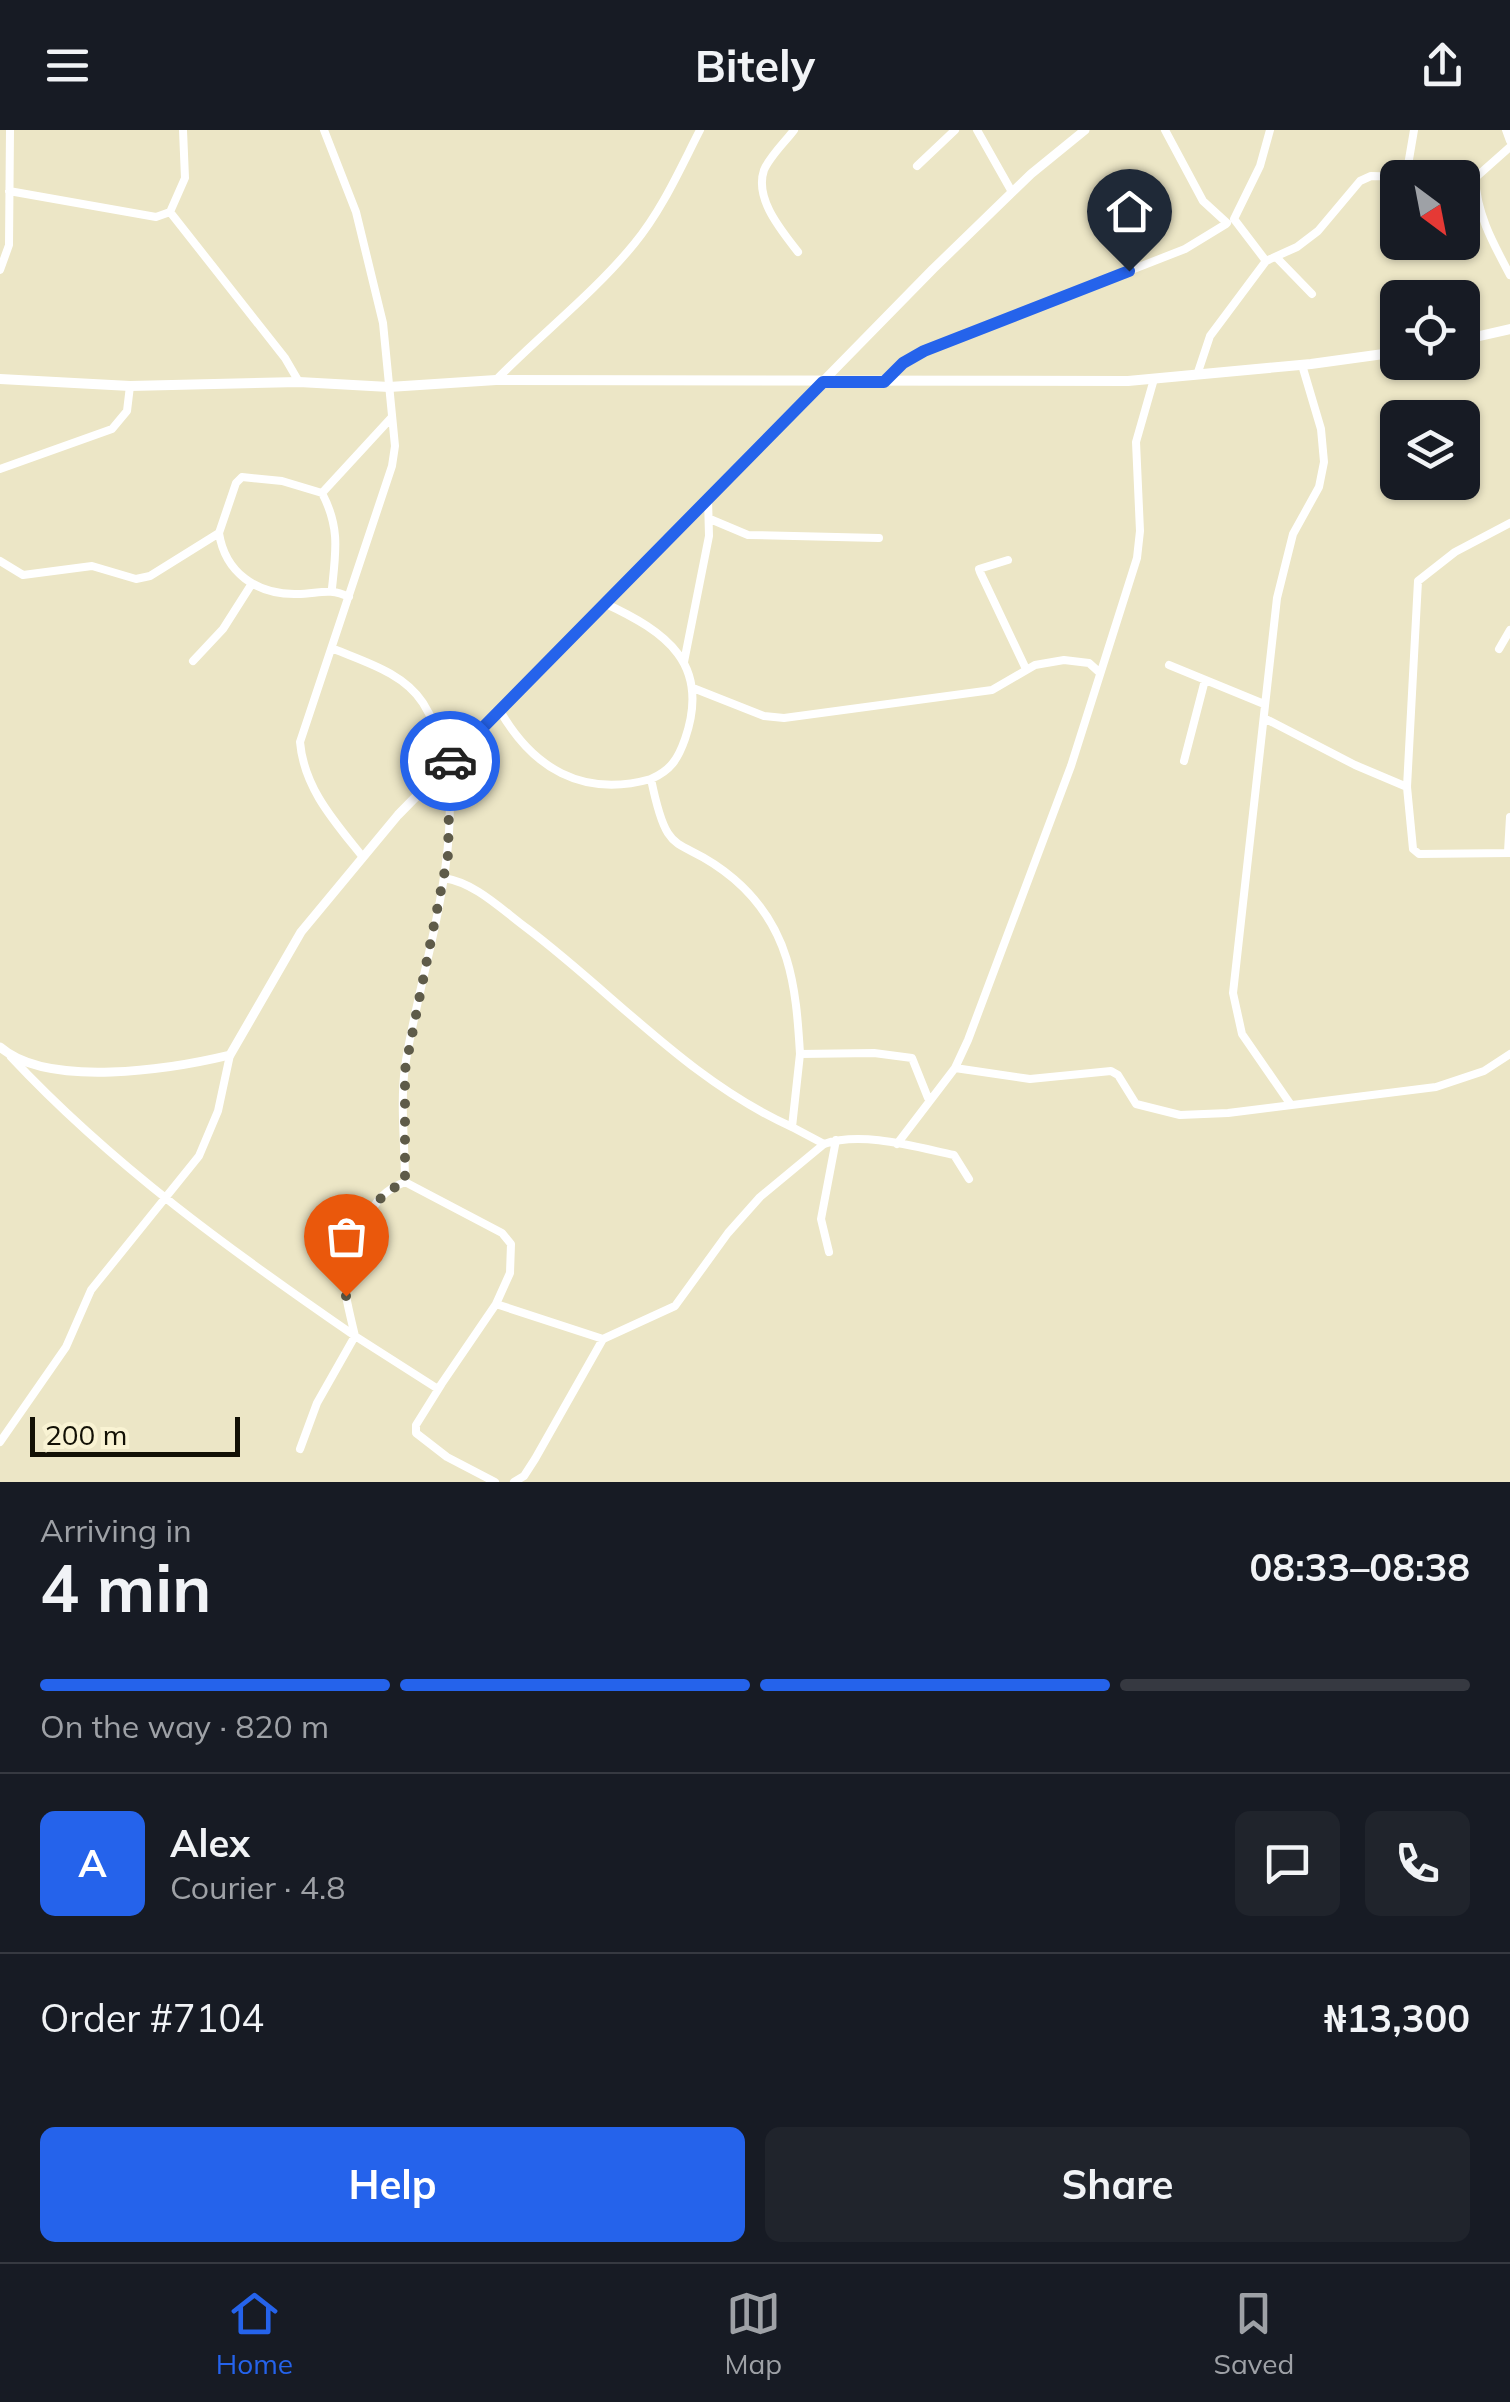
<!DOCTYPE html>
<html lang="en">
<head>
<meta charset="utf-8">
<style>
	:root { --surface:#171b24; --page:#20242c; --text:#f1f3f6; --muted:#9ea1a6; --line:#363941; --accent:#2563eb }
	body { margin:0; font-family:Mulish,sans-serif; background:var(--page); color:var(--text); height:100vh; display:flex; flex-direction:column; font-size:38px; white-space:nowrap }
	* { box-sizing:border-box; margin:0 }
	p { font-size:32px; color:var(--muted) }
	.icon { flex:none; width:55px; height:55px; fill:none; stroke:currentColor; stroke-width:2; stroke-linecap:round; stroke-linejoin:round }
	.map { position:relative; height:1352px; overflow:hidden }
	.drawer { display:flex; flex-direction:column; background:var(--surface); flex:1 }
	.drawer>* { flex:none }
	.needle { width:65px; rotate:148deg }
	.fabs { position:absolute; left:1380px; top:30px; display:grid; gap:20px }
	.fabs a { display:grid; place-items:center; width:100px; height:100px; border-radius:15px; background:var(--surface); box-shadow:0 2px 8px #0004; font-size:50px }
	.scale { position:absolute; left:30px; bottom:25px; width:210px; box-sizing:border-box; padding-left:10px; border:5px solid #121005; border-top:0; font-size:28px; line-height:35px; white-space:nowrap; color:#121005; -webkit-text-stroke:8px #f9f3d3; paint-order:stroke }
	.pin { position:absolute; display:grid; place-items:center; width:85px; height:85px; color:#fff; margin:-102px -42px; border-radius:50% 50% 50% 0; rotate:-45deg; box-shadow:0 0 10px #0007 }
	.pin .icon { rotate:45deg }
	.courier { position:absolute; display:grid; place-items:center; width:100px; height:100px; margin:-50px; border:8px solid #2563eb; border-radius:50%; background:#fff; color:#222; box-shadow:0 2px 12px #0007 }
	.headline em { font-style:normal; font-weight:700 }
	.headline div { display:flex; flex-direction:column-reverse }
	.headline { display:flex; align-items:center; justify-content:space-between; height:170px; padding:0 40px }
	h1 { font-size:65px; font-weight:700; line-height:75px }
	.bar { display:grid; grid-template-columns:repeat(4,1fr); gap:15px 10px; align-content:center; height:120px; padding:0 40px }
	.bar i { height:12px; border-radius:8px; background:var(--line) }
	.bar .current { background:var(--accent) }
	.bar p { grid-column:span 4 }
	.line { display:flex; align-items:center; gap:25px; padding:0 40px; border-top:2px solid var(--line) }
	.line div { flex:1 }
	.round { display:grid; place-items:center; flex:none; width:105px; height:105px; border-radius:15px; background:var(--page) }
	.primary-button { display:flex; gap:20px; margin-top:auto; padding:20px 40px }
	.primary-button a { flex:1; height:115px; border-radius:15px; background:var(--accent); color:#fff; font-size:40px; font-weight:700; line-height:115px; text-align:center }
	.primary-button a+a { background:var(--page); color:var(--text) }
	header { display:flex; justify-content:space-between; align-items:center; height:130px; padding:0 40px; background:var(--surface); font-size:45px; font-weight:700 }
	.tab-bar { display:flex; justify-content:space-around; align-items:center; height:140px; border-top:2px solid var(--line); background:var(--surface); font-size:28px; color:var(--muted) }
	.tab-bar a { display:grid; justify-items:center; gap:5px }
	.tab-bar .current { color:var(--accent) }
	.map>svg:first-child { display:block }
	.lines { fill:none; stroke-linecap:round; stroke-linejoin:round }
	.minor { stroke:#fff; stroke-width:8 }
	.tertiary { stroke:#fff; stroke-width:9 }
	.secondary { stroke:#fff; stroke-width:10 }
	.done { stroke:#5e5b49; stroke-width:10; stroke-dasharray:0 18 }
	.route { stroke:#2563eb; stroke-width:12 }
</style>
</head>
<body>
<header><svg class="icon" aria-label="menu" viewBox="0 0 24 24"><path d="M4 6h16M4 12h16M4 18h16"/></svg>Bitely<svg class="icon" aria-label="share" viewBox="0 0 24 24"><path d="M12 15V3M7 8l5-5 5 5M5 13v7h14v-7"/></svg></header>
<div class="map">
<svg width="1510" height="1352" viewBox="0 0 1510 1352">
	<rect width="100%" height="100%" fill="#ece6c6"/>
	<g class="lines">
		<!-- minor -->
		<path class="minor" d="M183,0l2,48 -15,34 115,146 14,24
			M324,0l32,82 27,111 12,123 -3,20 -92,276c4,46 34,79 62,114
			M794,0c-9,12 -24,26 -30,40 -10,29 18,61 34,82
			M977,0l35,62
			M1165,0l38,71 24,22
			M1506,0l4,11
			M1510,17l-35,31c2,37 18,65 35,97
			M917,36l38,-36
			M1406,47l8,-47
			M9,61l147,26 14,-5
			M1277,128l35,36
			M1266,131l-32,-42 26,-53 10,-36
			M0,140l9,-25 1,-115
			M1197,245l13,-39 56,-75 31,-14 21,-16 42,-50 11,-5 70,2
			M496,250c45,-46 97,-86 138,-136 28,-34 46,-75 66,-114
			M884,252l19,-19 21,-12 261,-102 41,-25
			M0,339l112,-40 15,-18 3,-25
			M322,363c18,34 14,58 10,95
			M710,389l38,16 131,3
			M1510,393l-55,29 -37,29 -11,206 6,62 6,5 91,-1
			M219,403c6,39 37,62 78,61 21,0 32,-7 52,3
			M1008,430l-29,9 1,3 46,97
			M0,431l23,14 69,-9 44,13 14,-3 69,-43 17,-50 6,-6 40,4 40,12 70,-76
			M604,473c63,29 107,61 81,136 -7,20 -14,31 -34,40
			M334,519c31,13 70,24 89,54 63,98 -3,258 -18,364 -5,37 0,77 0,115
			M1499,519l11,-19
			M193,531l30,-32 28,-44
			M684,532l25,-126 -1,-38
			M1169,535l95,39
			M693,558l71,28 20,2 208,-28 43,-25 29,-5 25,3 10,9
			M499,579c33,59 83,89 152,70 18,88 27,52 83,100 56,48 62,106 66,175
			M1264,588l91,47 52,22
			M1184,631l21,-81
			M1508,722l2,-35
			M444,748c32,5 58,32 84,51 87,66 163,153 264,198
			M11,927c102,109 222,195 344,279l-38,67 -17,46
			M955,938l75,11 81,-8 7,4 18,29 44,11 48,-2 208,-26 48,-16 26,-17
			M1291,975l-49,-71 -9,-41 44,-395 16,-64 26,-47 5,-25 -3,-33 -19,-64
			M824,1014l-32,-17 8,-73 74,-1 38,5 16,40
			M897,1014l58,-76 13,-28 103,-274 66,-208 3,-27 -4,-89 18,-63
			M829,1122l-8,-33 15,-79
			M496,1174l-58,85 -83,-53c-13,-55 -18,-65 11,-116 10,-19 18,-30 39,-38l97,51 9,11 -1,29 -14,31 107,35 72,-33 53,-73 32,-36 64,-53c38,-13 92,3 130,11l15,24
			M441,1255l-25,40v8l31,24 48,25
			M0,1312l66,-95 25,-57 108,-134 19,-45 12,-56
			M514,1352l10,-6 11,-17 68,-120"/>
		<!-- tertiary -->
		<path class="tertiary" d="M0,917c48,42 172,22 230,8l71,-123 97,-117 535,-546 98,-95 54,-44"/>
		<!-- secondary -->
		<path class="secondary" d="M1462,210l48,-11
			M0,249l130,7 169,-4 90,5 107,-7 632,1 183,-17 87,-12"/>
	</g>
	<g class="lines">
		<!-- done -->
		<path class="done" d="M346,1166c-1,-12 -4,-28 0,-40 8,-29 32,-63 59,-74v-112l43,-215 2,-94"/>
		<!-- route -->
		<path class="route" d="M450,631l373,-379h61l19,-19 21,-12 205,-80"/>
	</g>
</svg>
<div class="fabs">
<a><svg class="needle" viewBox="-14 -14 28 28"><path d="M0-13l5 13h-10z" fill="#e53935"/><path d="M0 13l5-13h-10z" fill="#9ea1a6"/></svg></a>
<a><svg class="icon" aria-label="locate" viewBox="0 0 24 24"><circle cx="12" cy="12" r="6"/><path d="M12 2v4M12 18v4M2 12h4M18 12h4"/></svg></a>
<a><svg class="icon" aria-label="layers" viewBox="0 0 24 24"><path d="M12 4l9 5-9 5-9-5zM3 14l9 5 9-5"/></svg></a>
</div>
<div class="scale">200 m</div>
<div class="pin" style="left:346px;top:1166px;background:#ea580c"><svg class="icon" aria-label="bag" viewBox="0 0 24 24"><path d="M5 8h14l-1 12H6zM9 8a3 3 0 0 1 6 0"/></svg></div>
<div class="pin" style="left:1129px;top:141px;background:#1f2937"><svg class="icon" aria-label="home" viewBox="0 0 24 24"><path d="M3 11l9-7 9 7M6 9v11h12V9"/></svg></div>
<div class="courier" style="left:450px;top:631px"><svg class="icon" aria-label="car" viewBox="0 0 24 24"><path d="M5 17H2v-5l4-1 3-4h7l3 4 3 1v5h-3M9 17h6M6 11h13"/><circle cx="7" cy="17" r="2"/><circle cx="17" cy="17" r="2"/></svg></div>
</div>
<section class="drawer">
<div class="headline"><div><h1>4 min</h1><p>Arriving in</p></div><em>08:33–08:38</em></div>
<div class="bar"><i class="current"></i><i class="current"></i><i class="current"></i><i></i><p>On the way · 820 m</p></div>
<div class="line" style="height:180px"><b class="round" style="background:var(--accent);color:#fff">A</b><div><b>Alex</b><p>Courier · 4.8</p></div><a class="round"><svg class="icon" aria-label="chat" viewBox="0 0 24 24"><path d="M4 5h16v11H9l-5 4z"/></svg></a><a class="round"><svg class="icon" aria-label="phone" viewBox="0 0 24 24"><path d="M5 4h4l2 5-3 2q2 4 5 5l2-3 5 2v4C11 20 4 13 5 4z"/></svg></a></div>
<div class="line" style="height:130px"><div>Order #7104</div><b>₦13,300</b></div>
<div class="primary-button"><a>Help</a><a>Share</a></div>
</section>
<nav class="tab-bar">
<a class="current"><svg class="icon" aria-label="home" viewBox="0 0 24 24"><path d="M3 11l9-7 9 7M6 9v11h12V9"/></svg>Home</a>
<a><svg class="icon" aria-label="map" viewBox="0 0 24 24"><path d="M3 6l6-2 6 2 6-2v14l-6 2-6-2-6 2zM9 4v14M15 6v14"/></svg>Map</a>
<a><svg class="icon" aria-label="saved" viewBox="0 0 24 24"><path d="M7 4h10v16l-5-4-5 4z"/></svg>Saved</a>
</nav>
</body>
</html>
